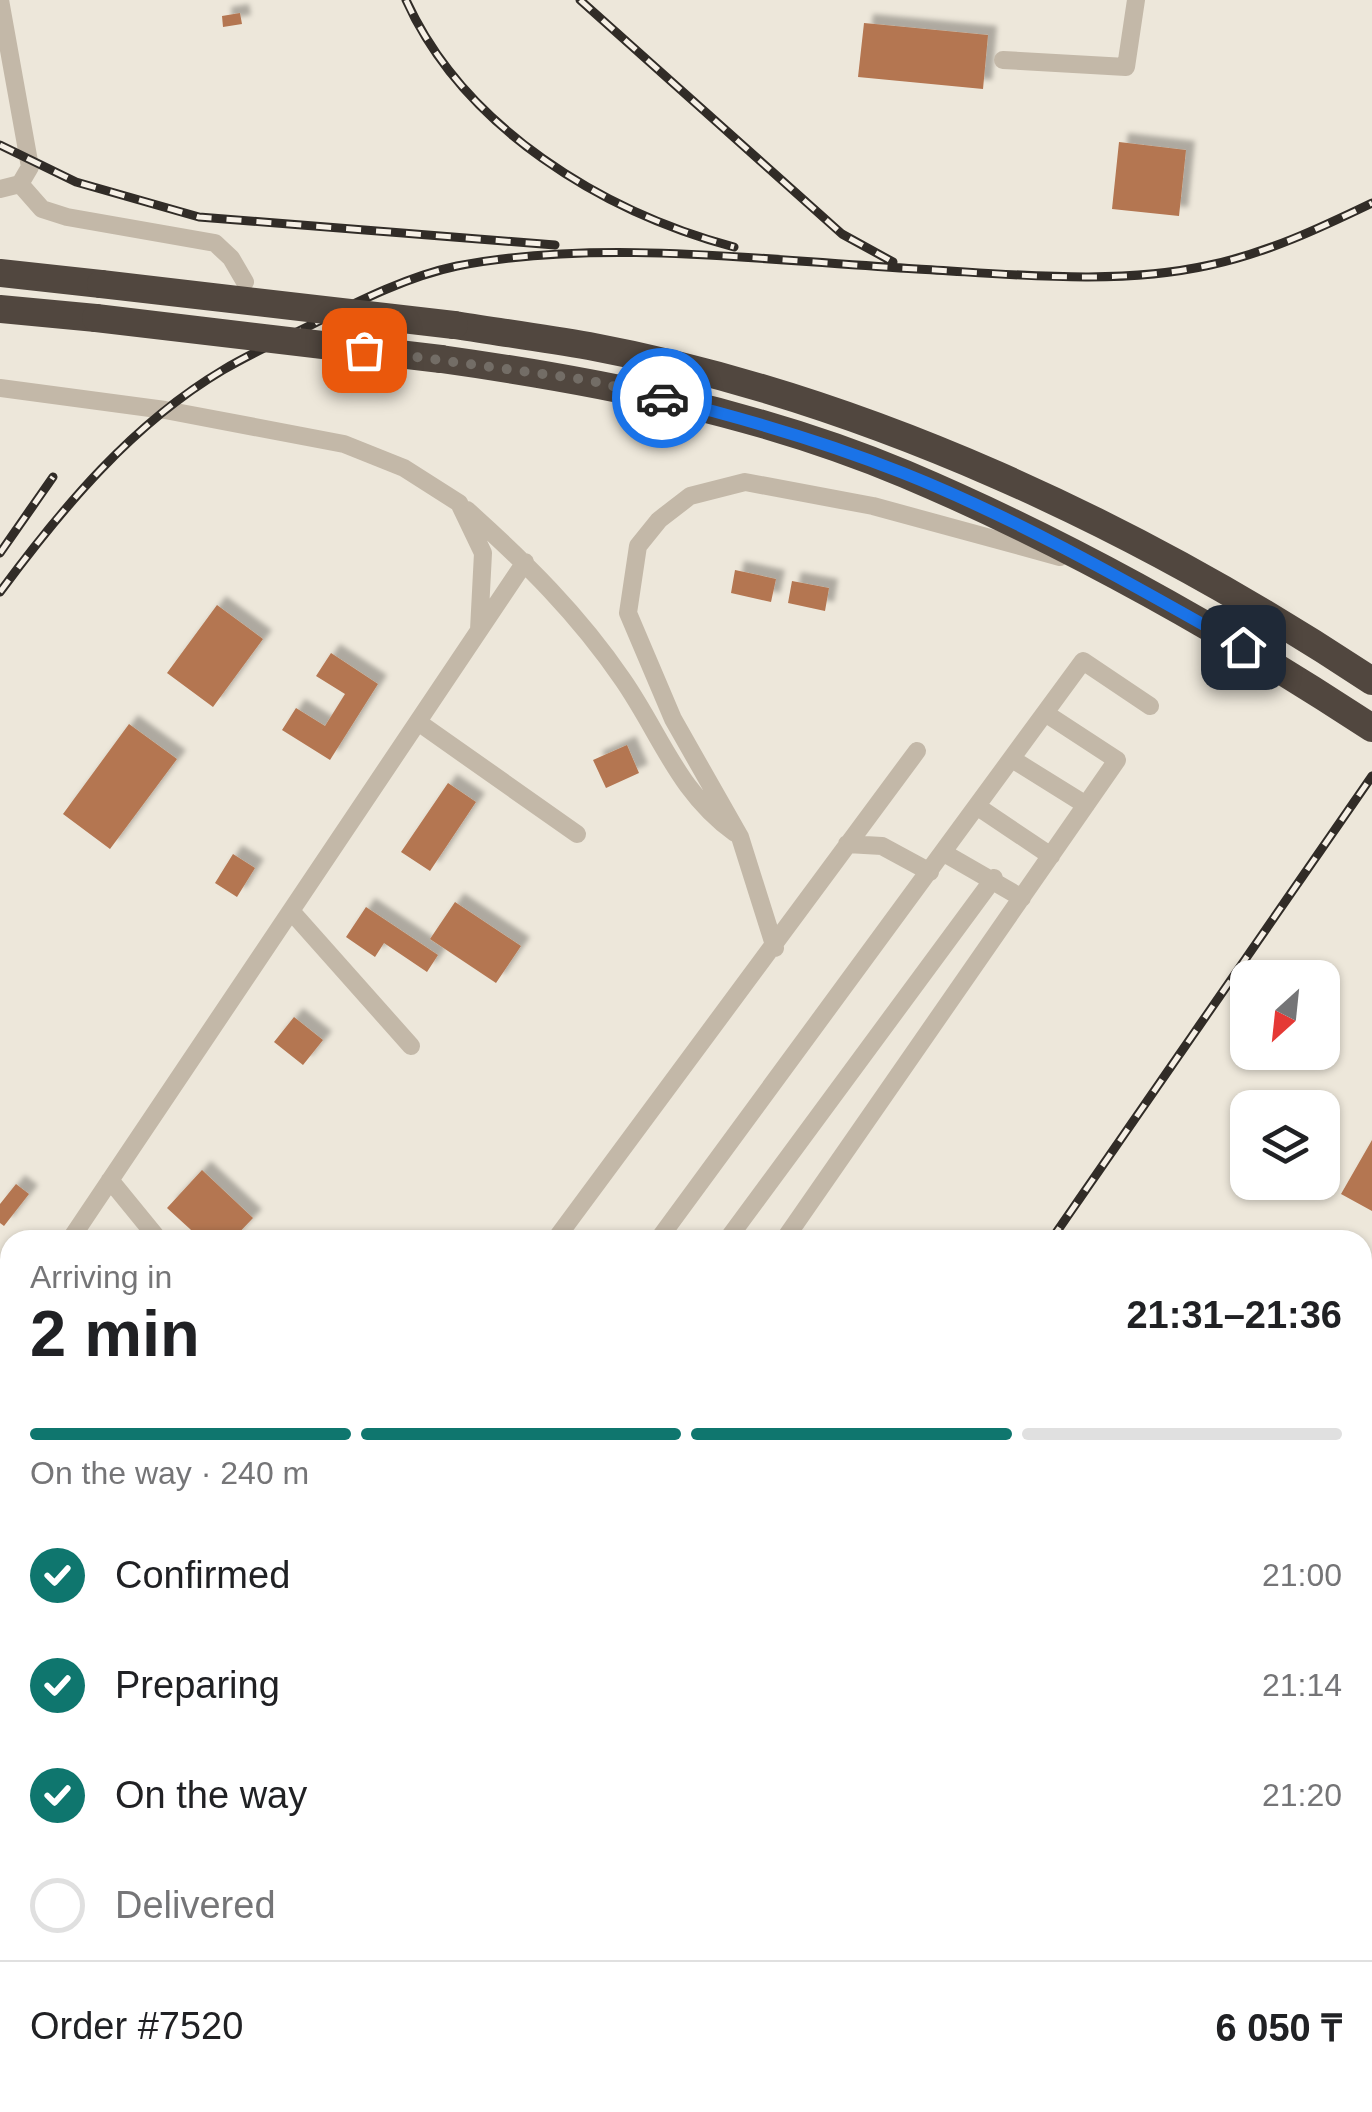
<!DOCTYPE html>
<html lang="en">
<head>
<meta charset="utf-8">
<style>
	:root { --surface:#fff; --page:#f2f2f2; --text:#202124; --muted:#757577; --line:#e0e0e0; --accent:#0f766e }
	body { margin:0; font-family:Helvetica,sans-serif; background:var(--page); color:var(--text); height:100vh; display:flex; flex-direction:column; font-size:38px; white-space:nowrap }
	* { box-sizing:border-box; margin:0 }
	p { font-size:32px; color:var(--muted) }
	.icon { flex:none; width:55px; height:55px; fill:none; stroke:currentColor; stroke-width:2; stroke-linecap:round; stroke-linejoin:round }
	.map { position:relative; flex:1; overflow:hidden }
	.side { position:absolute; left:0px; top:1230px; width:1372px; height:882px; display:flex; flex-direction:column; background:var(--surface); border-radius:30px 30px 0 0; box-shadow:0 2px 8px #0004 }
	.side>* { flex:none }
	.needle { width:65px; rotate:207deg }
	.buttons { position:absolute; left:1230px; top:960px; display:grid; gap:20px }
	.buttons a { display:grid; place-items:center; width:110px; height:110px; border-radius:20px; background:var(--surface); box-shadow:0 2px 8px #0004; font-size:50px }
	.pin { position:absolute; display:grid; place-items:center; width:85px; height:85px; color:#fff; margin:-42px; border-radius:20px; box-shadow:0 5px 15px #0006 }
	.courier { position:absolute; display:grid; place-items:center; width:100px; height:100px; margin:-50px; border:8px solid #1a73e8; border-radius:50%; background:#fff; color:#222; box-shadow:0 2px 12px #0007 }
	.summary em { font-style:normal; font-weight:800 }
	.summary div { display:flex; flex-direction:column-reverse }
	.summary { display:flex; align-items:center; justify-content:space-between; height:170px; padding:0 30px }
	h1 { font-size:65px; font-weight:800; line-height:75px }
	.bar { display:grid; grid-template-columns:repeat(4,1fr); gap:15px 10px; align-content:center; height:120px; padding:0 30px }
	.bar i { height:12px; border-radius:8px; background:var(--line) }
	.bar .on { background:var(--accent) }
	.bar p { grid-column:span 4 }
	.line { display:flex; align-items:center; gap:25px; padding:0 30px; border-top:2px solid var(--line) }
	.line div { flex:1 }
	ol { padding:0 30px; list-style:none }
	li { display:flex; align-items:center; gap:30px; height:110px }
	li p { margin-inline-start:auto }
	li .icon { padding:10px; border-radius:50%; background:var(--accent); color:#fff; stroke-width:4 }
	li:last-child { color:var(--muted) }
	li i { width:55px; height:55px; border:5px solid var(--line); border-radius:50% }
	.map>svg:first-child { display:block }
	.building { fill:#b47651; filter:url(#shadow) }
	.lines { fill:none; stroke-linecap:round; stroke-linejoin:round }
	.minor { stroke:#c3b8a8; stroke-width:18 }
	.highway { stroke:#51473f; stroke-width:28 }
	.rail-casing { stroke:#312c27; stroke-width:9 }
	.rail { stroke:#f6f0e6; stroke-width:5; stroke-dasharray:15; stroke-linecap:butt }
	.highway-bridge { stroke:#51473f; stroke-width:28 }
	.done { stroke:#736d66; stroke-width:10; stroke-dasharray:0 18 }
	.route { stroke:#1a73e8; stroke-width:12 }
</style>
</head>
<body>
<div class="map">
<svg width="1372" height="2112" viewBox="0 0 1372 2112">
	<defs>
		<filter id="shadow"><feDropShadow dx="9" dy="-9" stdDeviation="2.5" flood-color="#0004"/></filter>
	</defs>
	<rect width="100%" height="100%" fill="#ede7da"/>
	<!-- building -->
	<path class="building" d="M240,13l2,11 -19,3 -1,-11z
		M864,23l124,12 -5,54 -125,-12z
		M1119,142l67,8 -7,66 -67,-7z
		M735,570l41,9 -5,23 -40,-9z
		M792,581l37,7 -4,23 -37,-8z
		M217,605l46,34 -50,68 -46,-34z
		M331,653l47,31 -48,76 -48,-30 14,-22 29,18 20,-32 -29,-18z
		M129,724l48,35 -67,90 -47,-35z
		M627,745l12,28 -33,15 -13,-28z
		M448,783l28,19 -46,69 -29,-19z
		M233,854l22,14 -18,29 -22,-14z
		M455,902l66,44 -25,37 -66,-44z
		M366,907l72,48 -11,17 -43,-29 -9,14 -29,-20z
		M294,1017l29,23 -20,25 -29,-23z
		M1372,1140v71l-31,-17z
		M202,1170l51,48 -21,22h-30l-35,-32z
		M16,1184l13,10 -25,32 -4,-3v-19z"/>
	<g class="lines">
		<!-- minor -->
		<path class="minor" d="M1003,60l123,7 10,-67
			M20,184l22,25 25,8 148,26 16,15 14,24
			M0,189l20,-5 10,-17 -30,-167
			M0,388l165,22 179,34 60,24 55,35 24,50 -4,77
			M467,510c59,53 111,104 156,170 38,55 55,112 112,153
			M418,722l159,112
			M1012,759l74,46
			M978,807l73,49
			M847,844l35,2 48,26
			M944,853l78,45
			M291,911l120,135
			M775,948l-35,-111 -67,-118 -45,-106 10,-67 21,-26 31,-24 55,-14 128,24 187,51
			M110,1180l49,60
			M70,1240l455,-678
			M555,1240l362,-489
			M658,1240l425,-579 67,45
			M727,1240l267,-362
			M784,1240l333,-480 -72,-47
			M0,1344l10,-15
			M1362,1482l10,2
			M1362,1888l10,10
			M0,1993l10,-14"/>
		<!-- highway -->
		<path class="highway" d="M0,273l101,11
			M0,309l96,9
			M454,325c45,7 90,13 135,21 277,52 549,180 783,335
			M441,359c157,22 316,53 464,115 163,69 319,157 467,254
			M1362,1597l10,-13
			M1362,1668l10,-13
			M1001,2112l7,-10
			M1048,2112l7,-10"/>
		<!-- rail casing -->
		<g class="rail-casing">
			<path id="rail" d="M406,0c58,128 197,212 328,247
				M580,0l262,234 51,28
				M0,145l76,37 123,35 356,28
				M0,553l53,-76
				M0,592c63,-85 132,-168 223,-222 30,-18 63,-32 94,-48 44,-22 92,-46 140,-56 142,-28 315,-5 460,3 95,5 199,17 293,-4 57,-12 110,-37 162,-62
				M1051,1240l321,-464
				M420,2112l6,-10
				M448,2112l7,-10"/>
		</g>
		<!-- rail -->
		<use href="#rail" class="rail"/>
		<!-- highway-bridge -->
		<path class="highway-bridge" d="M101,284l353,41
			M96,318l345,41"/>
	</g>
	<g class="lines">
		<!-- done -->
		<path class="done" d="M364,350l224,30 74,18"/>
		<!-- route -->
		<path class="route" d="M662,398c81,20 163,44 241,75 118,47 230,112 340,174"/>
	</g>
</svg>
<div class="buttons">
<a><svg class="needle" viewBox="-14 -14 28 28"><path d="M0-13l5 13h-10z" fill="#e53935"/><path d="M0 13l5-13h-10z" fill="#757577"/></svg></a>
<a><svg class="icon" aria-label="layers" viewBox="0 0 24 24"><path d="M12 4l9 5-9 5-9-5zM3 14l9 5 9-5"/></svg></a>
</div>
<div class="pin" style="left:364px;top:350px;background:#ea580c"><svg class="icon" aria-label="bag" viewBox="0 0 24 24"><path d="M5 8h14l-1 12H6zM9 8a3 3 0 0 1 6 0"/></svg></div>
<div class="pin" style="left:1243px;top:647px;background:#1f2937"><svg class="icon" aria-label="home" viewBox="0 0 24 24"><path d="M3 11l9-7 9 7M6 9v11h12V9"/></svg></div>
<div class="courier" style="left:662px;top:398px"><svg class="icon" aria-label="car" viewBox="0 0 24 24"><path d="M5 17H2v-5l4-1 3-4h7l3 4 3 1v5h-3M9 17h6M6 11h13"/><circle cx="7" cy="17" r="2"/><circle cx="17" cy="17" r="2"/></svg></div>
<section class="side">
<div class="summary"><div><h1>2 min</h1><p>Arriving in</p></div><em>21:31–21:36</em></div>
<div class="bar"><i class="on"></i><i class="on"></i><i class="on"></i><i></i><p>On the way · 240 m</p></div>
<ol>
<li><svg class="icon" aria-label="check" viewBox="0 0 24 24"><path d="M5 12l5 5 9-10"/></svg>Confirmed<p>21:00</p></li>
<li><svg class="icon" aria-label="check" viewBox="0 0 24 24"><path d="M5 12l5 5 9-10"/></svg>Preparing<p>21:14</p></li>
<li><svg class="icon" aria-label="check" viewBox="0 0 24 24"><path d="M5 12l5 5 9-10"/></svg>On the way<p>21:20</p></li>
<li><i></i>Delivered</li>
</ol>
<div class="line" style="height:130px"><div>Order #7520</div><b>6 050 ₸</b></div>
</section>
</div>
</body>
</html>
